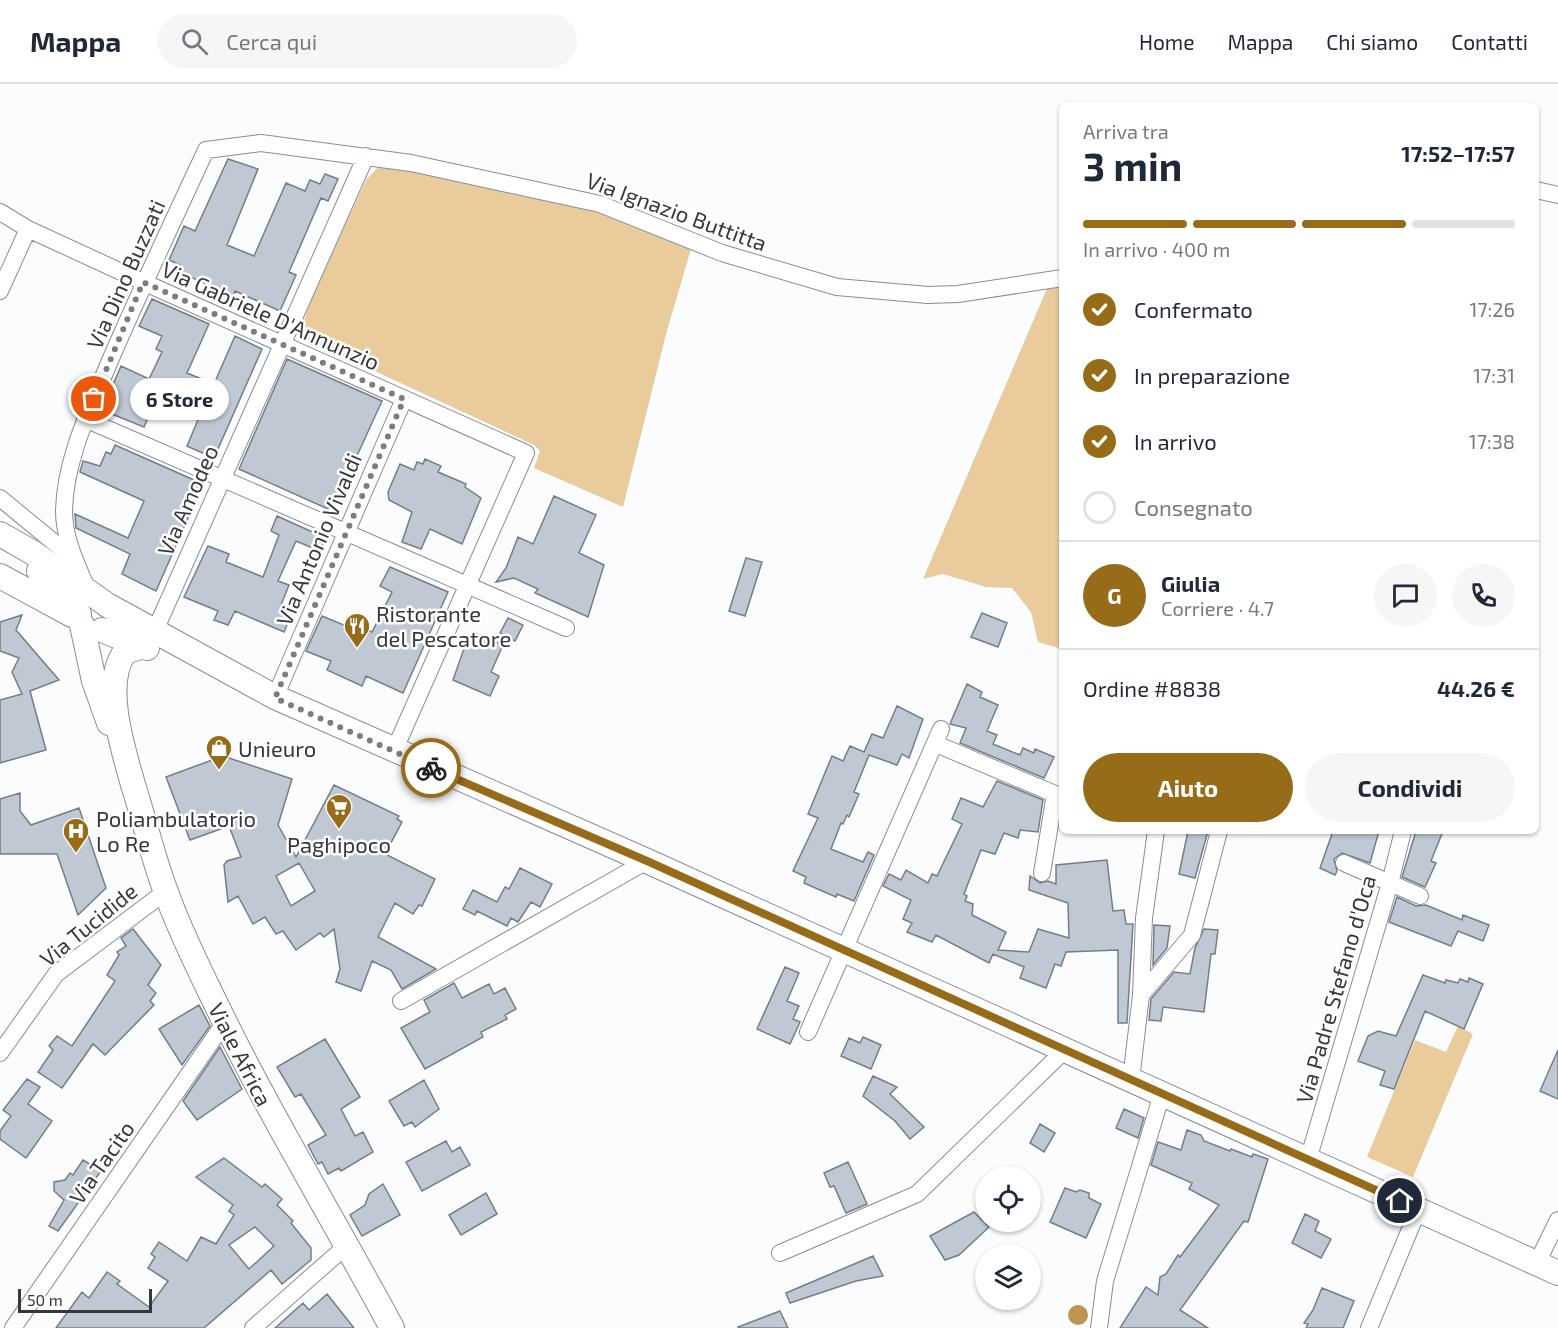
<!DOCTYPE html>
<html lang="it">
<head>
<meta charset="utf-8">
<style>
	:root { --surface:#fff; --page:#f6f6f7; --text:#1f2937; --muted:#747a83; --line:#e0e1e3; --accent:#976c19 }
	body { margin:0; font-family:"Exo 2",sans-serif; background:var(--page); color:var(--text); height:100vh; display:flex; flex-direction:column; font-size:22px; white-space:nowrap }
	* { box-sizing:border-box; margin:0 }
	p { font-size:20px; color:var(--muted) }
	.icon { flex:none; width:33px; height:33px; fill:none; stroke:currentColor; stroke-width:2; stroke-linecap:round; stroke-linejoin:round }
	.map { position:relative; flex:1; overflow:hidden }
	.drawer { position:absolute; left:1059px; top:18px; width:480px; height:732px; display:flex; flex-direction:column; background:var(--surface); border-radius:9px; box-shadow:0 2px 4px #0004 }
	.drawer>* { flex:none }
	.tools { position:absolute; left:975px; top:1082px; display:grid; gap:12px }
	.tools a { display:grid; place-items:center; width:66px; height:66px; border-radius:50%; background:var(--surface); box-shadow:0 2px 4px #0004; font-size:30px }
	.scale { position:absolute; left:18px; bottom:15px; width:134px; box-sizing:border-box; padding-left:6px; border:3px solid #35393d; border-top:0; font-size:16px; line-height:21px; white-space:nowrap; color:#35393d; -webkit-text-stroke:4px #fff; paint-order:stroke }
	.pin { position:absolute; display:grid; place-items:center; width:51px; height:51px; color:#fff; margin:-26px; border:3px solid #fff; border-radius:50%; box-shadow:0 2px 6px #0007 }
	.courier { position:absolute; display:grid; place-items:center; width:60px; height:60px; margin:-30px; border:4px solid #976c19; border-radius:50%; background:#fff; color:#222; box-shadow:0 2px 8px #0007 }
	.bubble { position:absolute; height:42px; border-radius:21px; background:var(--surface); box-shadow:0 2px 4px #0004; font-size:20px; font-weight:700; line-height:42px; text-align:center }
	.overview em { font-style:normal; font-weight:700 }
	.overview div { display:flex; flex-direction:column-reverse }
	.overview { display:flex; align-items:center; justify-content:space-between; height:102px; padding:0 24px }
	h1 { font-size:39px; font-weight:700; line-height:45px }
	.bar { display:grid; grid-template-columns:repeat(4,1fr); gap:9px 6px; align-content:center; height:72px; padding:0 24px }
	.bar i { height:8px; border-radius:4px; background:var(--line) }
	.bar .current { background:var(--accent) }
	.bar p { grid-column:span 4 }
	.line { display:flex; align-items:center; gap:15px; padding:0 24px; border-top:2px solid var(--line) }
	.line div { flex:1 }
	.round { display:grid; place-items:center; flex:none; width:63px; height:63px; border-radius:32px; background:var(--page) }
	ol { padding:0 24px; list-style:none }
	li { display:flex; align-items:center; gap:18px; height:66px }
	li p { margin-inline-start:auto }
	li .icon { padding:6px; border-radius:50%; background:var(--accent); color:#fff; stroke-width:4 }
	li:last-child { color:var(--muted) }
	li i { width:33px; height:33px; border:3px solid var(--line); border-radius:50% }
	.action { display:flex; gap:12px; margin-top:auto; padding:12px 24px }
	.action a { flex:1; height:69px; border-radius:36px; background:var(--accent); color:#fff; font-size:24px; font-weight:700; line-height:69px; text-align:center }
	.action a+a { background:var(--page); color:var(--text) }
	header { display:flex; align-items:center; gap:36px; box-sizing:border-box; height:84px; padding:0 30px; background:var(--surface); border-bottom:2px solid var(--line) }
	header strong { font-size:28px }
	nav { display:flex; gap:33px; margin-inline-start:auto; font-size:21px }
	.search { width:420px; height:54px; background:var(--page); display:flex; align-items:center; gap:15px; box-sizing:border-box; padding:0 21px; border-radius:33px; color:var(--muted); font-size:22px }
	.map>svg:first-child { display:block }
	.green { fill:#e9cb9c }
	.water { fill:#bd9551 }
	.building { fill:#c0c9d3; stroke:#757d86; stroke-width:1.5; fill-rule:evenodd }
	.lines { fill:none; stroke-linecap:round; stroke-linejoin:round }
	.street-casing { stroke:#868e97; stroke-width:18 }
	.secondary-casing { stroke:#868e97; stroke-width:26 }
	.street { stroke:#fff; stroke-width:16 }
	.secondary { stroke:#fff; stroke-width:24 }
	.done { stroke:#7a7d81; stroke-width:6; stroke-dasharray:0 10.8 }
	.route { stroke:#976c19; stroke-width:8 }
	.labels { text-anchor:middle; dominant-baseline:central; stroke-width:5; stroke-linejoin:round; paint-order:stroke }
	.street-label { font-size:22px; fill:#35393d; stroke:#fff }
	.poi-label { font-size:22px; fill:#35393d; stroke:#fff; text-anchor:start }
</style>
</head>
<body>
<header>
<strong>Mappa</strong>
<div class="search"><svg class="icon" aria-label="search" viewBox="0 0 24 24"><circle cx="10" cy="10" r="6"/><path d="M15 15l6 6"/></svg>Cerca qui</div>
<nav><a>Home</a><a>Mappa</a><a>Chi siamo</a><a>Contatti</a></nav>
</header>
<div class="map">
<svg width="1558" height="1244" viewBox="0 0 1558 1244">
	<rect width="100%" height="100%" fill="#fafcfe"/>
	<!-- green -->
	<path class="green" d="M391,80l182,41 43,12 75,32 -25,85 -43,173 -89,-39 6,-17 -6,-6 -235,-109 12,-37 55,-119 11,-12z
		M1062,201v364l-24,-7 -7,-30 -19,-24 -26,-1 -43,-13 -20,5 125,-293z
		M1458,942l15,8 -60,143 -46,-20 48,-117 31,12z"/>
	<!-- water -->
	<path class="water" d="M1068 1231a10 10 0 1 1 20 0a10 10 0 1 1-20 0Z"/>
	<!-- building -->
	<path class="building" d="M228,75l30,10 -31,76 27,11 32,-73 19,8 5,-11 10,4 5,-10 13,5 -10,22 -7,-3 -32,74 7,3 -16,36 -45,-20 -2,5 -56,-25 3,-6 -11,-5 15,-34 11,5z
		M152,215l57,25 -22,49 27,11 21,-48 27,13 -48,109 -27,-12 16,-38 -43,-18 -16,37 -42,-17 19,-44 28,13 13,-27 -6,-3 6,-13 -23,-10z
		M287,275l95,42 -31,68 5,2 -16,34 -9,-4 -3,8 -89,-40z
		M115,361l88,39 -47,107 -34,-17 8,-20 -54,-26 -1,-14 53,24 16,-37 -64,-29 3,-11 17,5 6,-14 5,2z
		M425,375l16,7 -3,6 28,12 -1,3 16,11 -19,46 -32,-15 -9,20 -19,-7 10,-30 -23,-12 -1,-8 12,-28 14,6 3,-8 6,2z
		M554,412l42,19 -17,38 25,12 -16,52 -53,-24 3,-4 -24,-11 -18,4 10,-14 12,-31 15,7z
		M277,432l49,22 -6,13 -24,-10 -18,40 11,4 -10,25 12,5 -7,17 -49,-21 -7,14 -14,-5 4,-9 -34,-14 24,-51 21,8 -3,8 37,15 16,-42 -8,-4z
		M746,474l16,4 -17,54 -16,-5z
		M390,483l58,25 -45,101 -37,-17 -4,10 -35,-16 4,-9 -25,-10 16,-35 24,10 1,-4 25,10 20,-40 -12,-6z
		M982,529l25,10 -9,24 -27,-10z
		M22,531l-6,15 43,50 -29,11 16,59 -46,13v-63l22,-6 -10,-22 7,-14 -19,-7v-29z
		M508,534l15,7 -8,16 -15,-8z
		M473,548l30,13 -12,27 8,4 -9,20 -37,-16 13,-37 2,1z
		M967,600l15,8 -2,5 18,8 -11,26 10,4 -4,9 27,11 3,-7 11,5 1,-4 19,8 -10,21 -84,-35 6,-15 -16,-4z
		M897,622l26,13 -14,39 -7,-4 -5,11 -28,-10 -15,37 5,2 -10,23 -2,-2 -4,9 -2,-1 -10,26 32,13 5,-10 6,3 -20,46 -17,-7 -1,3 -32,-14 2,-6 -13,-6 25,-53 -10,-4 24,-58 11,5 7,-15 14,6 8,-18 11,4z
		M223,672l69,23 -14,46 18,32 38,-72 65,31 -2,3 5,3 -17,32 50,25 -13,27 -3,-1 -6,9 -18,-11 -17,34 58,32 -34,20 -11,-19 -19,-9 -11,30 -25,-9 4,-13 -6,-40 -10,8 -4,-4 -24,17 -13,-19 -7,3 -11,-17 -12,7 -15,-28 -10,6 -4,-37 3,-4 14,-4 -12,-31 -39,14 -24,-63zM299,779l16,28 -24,15 -15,-30z
		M997,697l46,19 -5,32 -18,-2 -2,8 -14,-5 -9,21 -14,-4 -17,44 3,2 -2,5 8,3 -1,11 34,17 -8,18 31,2 9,-23 31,9 -1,-35 -39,-13 1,-14 10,7 8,-2 8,3v-19l51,-5 6,51 11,-1 2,14h7l-6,99h-9v-73l-52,2 -5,14 -6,-2 -9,24 -26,-10 4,-11 -31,-13 -4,9 -53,-28 -4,7 -25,-10 5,-9 -9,-4 8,-19 -28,-14 6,-12 12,6 5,-10 22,13 4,-9 5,2 25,-52 -10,-5 9,-21 22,9z
		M20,709v18l11,14 48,-17 27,80 -28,27 -21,-61h-57v-55z
		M1188,747h20l-13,47 -16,-4z
		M1333,747h46l-9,32 -28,-10 -8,6 3,12 -2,4 -15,-7z
		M1416,747h27l-12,30 5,2 -11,24 -23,-10z
		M520,784l32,16 -12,23 -9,-5 -13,20 -7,-4 -4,8 -30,-15 -2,4 -12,-6 10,-19 24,12 8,-15 4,2z
		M1397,813l19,9 10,-1 36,15 1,-5 26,10 -6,16 -25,-10 -7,15 -62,-24z
		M1154,841l16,1 -3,22 -14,17z
		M133,845l28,36 -13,20 8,8 -6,8 4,4 -49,50 -12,-11 -31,44 -24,-16 15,-22 -4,-4 8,-10 15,10 43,-65 -8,-6 12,-20 -2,-3 9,-6 -5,-8z
		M1204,845l14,1 -3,24h-4l-7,58 -41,-5 -2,14 -12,-1 2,-21 23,-27 16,2 5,-26z
		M785,883l14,6 -12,28 12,5 -6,13 7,3 -10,22 -33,-15z
		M1423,891l22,8 1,-3 12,3 2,-4 8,3 1,-4 14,6 -19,45 -39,-18 -31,78 -14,-4 5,-14 -27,-10 10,-25 10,-5 18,5z
		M454,899l8,15 27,-14 5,10 11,-6 11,21 -11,6 2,4 -26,13 2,5 -58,32 -24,-41 29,-16 -6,-12z
		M199,921l11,21 -28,39 -23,-36z
		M863,953l18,8 -10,24 -30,-13 8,-18 11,5z
		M325,955l35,58 -19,12 14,27 8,-4 10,20 -32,19 -2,-3 -11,6 -6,-12 -4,2 -10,-19 18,-10 -25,-41 -6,3 -18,-30z
		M220,963l22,42 -45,31 -14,-19z
		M1558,966v49l-18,-8z
		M873,992l24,11 -7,7 34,33 -14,12 -15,-18 -32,-25z
		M27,995l13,8 -12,17 24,17 -26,37 -26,-19v-8l11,-15 -8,-6z
		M424,996l15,29 -24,18 -3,-5 -8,4 -15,-25z
		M1124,1025l20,9 -6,20 -22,-10z
		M1040,1040l15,9 -11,19 -14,-9z
		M1187,1046l14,5 3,6 26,10 1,-2 21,8 1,-3 15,5 -20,63 -4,-1 -64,89 28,18h-88l26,-41 12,8 2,-18 6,-3 12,-19 2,2 39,-52 -30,-16 3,-6 -41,-18 7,-23 23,8z
		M446,1057l6,11 8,-5 10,18 -48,26 -16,-29z
		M224,1074l38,29 3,-3 17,15 -5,6 16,16 -2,2 20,25v12l-29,24 -11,-14 -67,58h-148l26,-36 7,6 18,-26 13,9 -3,3 32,23 19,-26 -20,-13 7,-11 -4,-3 8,-12 28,19 14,-24 15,7 18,-29 -5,-4 4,-6 -37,-28zM255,1143l19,19 -25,23 -20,-24z
		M83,1076l18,11 -43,60 -9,-5 15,-26 -10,-9v-9l11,-2 5,-7 3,2z
		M848,1078l19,42 -21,9 -12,-27 -4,1 -6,-14z
		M383,1100l17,31 -38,21 -12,-21 15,-10 4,-11z
		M1065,1104l11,4 4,-2 9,3v5l12,6 -15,34 -36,-16z
		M486,1109l11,21 -36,21 -12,-20z
		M974,1128l15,15 -30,28 -14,5 -15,-24z
		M1305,1130l14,7 -4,10 16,8 -10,19 -29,-15z
		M873,1172l10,20 -27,5 -66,22 -4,-10z
		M1322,1204l32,13 -11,27h-37l2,-4 -4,-1 9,-13z
		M327,1210l27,34h-79l28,-25 6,7z
		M780,1227l8,17h-50v-1z"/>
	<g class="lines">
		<!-- street casing -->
		<g class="street-casing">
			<path id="street" d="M1536,106l22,5
				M0,128l28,17 115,53 383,171 -132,298
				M0,207l28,-62
				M85,335l481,209
				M0,414l73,60
				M87,505c-10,-25 -23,-50 -23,-78 1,-52 26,-102 45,-148 31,-72 64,-142 97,-213l55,-7 150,20 189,41 122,49 115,34 91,8 30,-1 104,-16
				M154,549l212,-477
				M275,613l129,-298
				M936,660l119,50 -13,79
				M1344,779l76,33
				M1141,911l51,-60 27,-104
				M401,917l246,-140
				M808,948l133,-303
				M0,969l56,-79 109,-82
				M1131,996l10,-85 3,-77 12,-87
				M1308,1076l82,-277 13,-52
				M780,1169l137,-59 148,-144
				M1537,1179l21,-43
				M13,1244l212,-306
				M253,1244l92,-81
				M1099,1244l6,-47 57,-187
				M1369,1244l49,-118"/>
		</g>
		<!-- secondary casing -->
		<g class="secondary-casing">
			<path id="secondary" d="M0,450l35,20 68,48
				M39,487l25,24 15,19
				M0,492l72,39
				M107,521l168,92 372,164 911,412
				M82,541l12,56 15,42
				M102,546l45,18
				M143,562l-18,6c-24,32 -1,100 9,136 11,34 19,70 32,104 13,37 31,73 48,108 54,112 119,218 178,328"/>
		</g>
		<!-- street -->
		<use href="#street" class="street"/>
		<!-- secondary -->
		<use href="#secondary" class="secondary"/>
	</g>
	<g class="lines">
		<!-- done -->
		<path class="done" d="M94,315l49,-117 261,117 -129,299 156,70"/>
		<!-- route -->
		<path class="route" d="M431,684l216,93 753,340"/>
	</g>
	<!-- icons -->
	<defs>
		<g id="restaurant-pin" transform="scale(1.35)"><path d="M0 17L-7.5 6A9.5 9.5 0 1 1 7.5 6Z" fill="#976c19" stroke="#fff"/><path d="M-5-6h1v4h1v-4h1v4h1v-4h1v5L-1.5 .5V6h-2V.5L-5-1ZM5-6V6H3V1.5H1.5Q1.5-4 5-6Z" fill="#fff"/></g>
		<g id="shop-pin" transform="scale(1.35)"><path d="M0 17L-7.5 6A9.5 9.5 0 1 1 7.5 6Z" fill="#976c19" stroke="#fff"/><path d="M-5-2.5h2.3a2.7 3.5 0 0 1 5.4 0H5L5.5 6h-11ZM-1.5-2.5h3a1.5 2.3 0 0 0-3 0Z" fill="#fff"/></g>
		<g id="supermarket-pin" transform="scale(1.35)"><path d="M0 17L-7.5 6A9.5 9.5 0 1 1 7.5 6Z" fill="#976c19" stroke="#fff"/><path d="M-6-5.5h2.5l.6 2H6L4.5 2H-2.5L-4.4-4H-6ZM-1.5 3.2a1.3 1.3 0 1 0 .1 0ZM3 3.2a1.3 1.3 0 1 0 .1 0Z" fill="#fff"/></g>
		<g id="hospital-pin" transform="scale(1.35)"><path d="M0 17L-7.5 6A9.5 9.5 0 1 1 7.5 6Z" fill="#976c19" stroke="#fff"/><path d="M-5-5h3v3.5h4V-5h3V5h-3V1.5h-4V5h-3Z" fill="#fff"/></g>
	</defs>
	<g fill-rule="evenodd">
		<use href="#restaurant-pin" x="357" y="542"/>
		<use href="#shop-pin" x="219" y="664"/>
		<use href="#supermarket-pin" x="339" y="723"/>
		<use href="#hospital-pin" x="76" y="747"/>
	</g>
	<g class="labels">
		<!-- street labels -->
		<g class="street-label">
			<text transform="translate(677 127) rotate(20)">Via Ignazio Buttitta</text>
			<text transform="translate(125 190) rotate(-66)">Via Dino Buzzati</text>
			<text transform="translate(271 231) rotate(24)">Via Gabriele D'Annunzio</text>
			<text transform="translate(187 416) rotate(-66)">Via Amodeo</text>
			<text transform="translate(318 455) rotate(-67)">Via Antonio Vivaldi</text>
			<text transform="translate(88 840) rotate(-39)">Via Tucidide</text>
			<text transform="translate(1335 905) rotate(-74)">Via Padre Stefano d'Oca</text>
			<text transform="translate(241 970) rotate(63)">Viale Africa</text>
			<text transform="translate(101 1078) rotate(-55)">Via Tacito</text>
		</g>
		<!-- poi labels -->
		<g class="poi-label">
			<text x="376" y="529">Ristorante<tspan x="376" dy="25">del Pescatore</tspan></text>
			<text x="238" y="664">Unieuro</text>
			<text x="96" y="734">Poliambulatorio<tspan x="96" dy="25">Lo Re</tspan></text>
			<text x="339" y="760" text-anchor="middle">Paghipoco</text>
		</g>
	</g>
</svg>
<div class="tools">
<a><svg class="icon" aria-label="locate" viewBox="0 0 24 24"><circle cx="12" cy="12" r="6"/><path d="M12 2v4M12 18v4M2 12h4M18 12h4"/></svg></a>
<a><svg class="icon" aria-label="layers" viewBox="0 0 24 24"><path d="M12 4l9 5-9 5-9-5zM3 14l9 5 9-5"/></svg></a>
</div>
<div class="scale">50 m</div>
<div class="pin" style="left:94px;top:315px;background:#ea580c"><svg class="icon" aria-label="bag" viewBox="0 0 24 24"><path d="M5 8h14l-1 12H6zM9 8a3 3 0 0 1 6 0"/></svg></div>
<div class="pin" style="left:1400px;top:1117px;background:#1f2937"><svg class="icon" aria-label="home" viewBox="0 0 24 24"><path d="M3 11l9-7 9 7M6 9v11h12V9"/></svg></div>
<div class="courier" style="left:431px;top:684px"><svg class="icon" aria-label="bike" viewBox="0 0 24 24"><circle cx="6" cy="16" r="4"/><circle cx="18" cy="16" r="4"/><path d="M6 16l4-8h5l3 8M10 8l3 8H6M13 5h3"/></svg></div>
<div class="bubble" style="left:130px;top:294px;width:99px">6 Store</div>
<section class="drawer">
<div class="overview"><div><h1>3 min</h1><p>Arriva tra</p></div><em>17:52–17:57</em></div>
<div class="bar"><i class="current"></i><i class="current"></i><i class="current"></i><i></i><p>In arrivo · 400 m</p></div>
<ol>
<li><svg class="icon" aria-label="check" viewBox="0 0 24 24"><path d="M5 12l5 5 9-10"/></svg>Confermato<p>17:26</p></li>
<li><svg class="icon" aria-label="check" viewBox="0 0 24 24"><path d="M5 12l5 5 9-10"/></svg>In preparazione<p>17:31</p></li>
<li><svg class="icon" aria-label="check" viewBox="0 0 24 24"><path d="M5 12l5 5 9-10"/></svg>In arrivo<p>17:38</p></li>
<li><i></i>Consegnato</li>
</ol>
<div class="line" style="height:108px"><b class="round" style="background:var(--accent);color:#fff">G</b><div><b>Giulia</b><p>Corriere · 4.7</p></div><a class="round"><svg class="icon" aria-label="chat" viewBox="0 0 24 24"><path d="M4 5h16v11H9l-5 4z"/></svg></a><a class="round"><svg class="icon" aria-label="phone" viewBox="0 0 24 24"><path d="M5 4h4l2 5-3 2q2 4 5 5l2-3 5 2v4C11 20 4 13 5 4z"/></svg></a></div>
<div class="line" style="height:78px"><div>Ordine #8838</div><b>44.26 €</b></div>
<div class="action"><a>Aiuto</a><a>Condividi</a></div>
</section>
</div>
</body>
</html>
